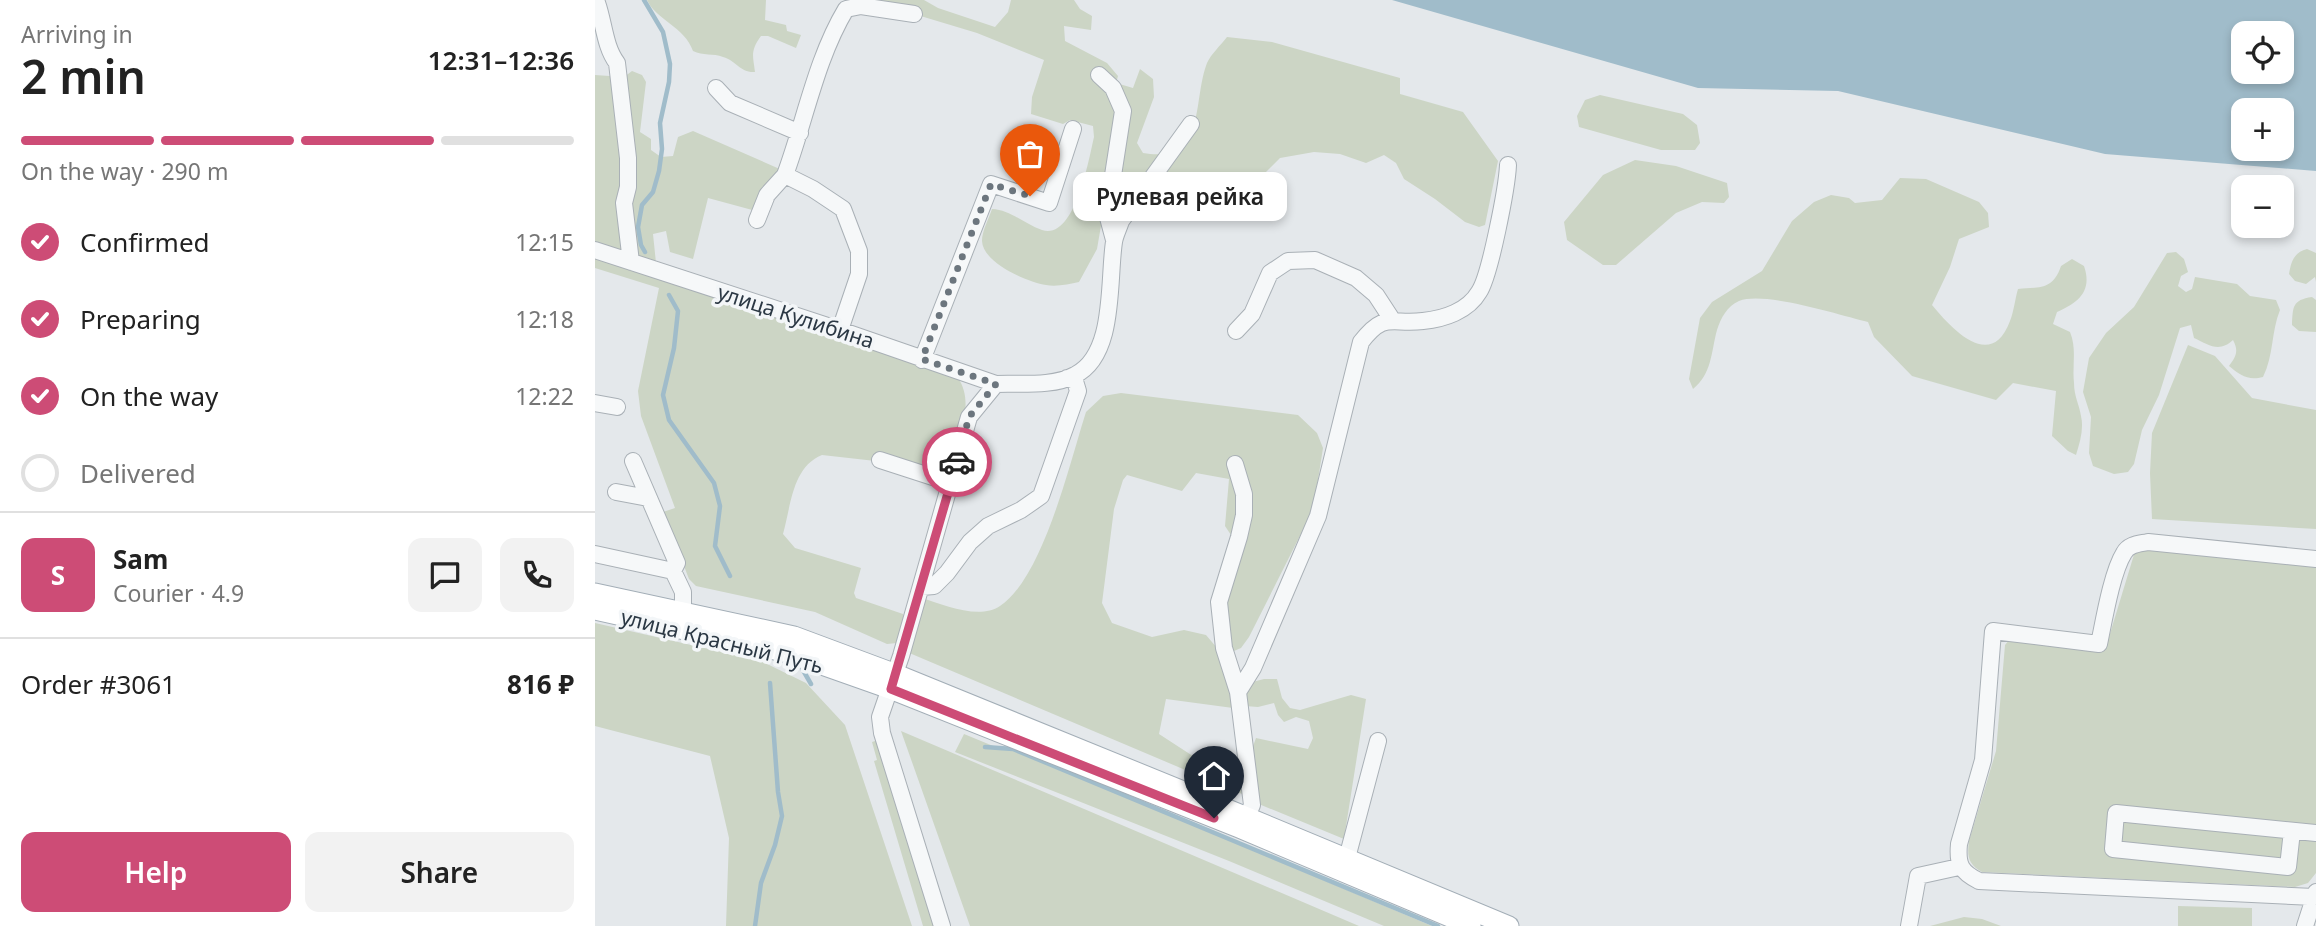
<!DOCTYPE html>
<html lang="en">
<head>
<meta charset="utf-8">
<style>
	:root { --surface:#fff; --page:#f2f2f2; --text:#222; --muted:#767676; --line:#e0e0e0; --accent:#cd4c76 }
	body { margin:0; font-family:"Noto Sans",sans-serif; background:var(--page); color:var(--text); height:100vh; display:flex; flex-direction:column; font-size:26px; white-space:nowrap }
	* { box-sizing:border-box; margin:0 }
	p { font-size:23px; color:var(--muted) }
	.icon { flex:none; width:38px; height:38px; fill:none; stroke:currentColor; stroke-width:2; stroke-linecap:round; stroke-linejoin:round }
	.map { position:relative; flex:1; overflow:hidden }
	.sheet { display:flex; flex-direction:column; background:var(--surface); width:595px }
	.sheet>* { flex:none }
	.controls { position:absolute; left:1636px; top:21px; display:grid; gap:14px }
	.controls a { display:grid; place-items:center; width:63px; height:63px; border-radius:14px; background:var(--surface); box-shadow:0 4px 10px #0003; font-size:35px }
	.pin { position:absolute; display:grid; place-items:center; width:60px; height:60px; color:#fff; margin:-72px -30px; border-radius:50% 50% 50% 0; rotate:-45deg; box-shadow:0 0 7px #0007 }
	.pin .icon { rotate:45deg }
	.courier { position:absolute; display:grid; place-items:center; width:70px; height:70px; margin:-35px; border:5px solid #cd4c76; border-radius:50%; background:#fff; color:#222; box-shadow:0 2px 9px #0007 }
	.bubble { position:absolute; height:49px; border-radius:14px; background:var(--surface); box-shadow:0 4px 10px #0003; font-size:23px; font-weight:600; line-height:49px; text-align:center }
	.headline em { font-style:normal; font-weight:600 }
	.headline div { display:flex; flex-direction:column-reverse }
	.headline { display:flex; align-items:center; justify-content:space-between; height:119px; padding:0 21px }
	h1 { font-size:46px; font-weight:600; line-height:52px }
	.bar { display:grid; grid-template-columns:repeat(4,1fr); gap:10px 7px; align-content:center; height:84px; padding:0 21px }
	.bar i { height:9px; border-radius:5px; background:var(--line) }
	.bar .selected { background:var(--accent) }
	.bar p { grid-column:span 4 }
	.line { display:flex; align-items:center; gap:18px; padding:0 21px; border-top:2px solid var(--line) }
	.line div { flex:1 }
	.round { display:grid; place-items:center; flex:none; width:74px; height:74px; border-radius:14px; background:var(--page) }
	ol { padding:0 21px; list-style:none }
	li { display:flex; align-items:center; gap:21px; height:77px }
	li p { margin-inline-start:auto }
	li .icon { padding:7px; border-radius:50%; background:var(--accent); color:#fff; stroke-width:4 }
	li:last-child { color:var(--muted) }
	li i { width:38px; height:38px; border:4px solid var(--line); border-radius:50% }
	.action { display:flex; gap:14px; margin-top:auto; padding:14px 21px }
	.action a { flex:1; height:80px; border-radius:14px; background:var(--accent); color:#fff; font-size:28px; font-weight:600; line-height:80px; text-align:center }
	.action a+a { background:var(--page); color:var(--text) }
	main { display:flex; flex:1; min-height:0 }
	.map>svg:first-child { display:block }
	.green { fill:#ccd5c5 }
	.water { fill:#a0bcca; fill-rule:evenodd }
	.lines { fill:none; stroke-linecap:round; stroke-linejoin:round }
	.stream { stroke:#a0bcca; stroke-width:4.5 }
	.minor-casing { stroke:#a9b0b6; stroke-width:18 }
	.major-casing { stroke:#a3aeb7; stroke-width:21 }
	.minor { stroke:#f6f8f9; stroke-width:16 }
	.major { stroke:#fff; stroke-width:19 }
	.done { stroke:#6c767e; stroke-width:7; stroke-dasharray:0 12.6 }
	.route { stroke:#cd4c76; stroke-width:9 }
	.labels { text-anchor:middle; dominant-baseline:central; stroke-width:7; stroke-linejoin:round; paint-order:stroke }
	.street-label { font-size:21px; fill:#2b3844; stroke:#f3f6f8 }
</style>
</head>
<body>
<main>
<section class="sheet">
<div class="headline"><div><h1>2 min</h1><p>Arriving in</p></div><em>12:31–12:36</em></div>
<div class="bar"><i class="selected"></i><i class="selected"></i><i class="selected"></i><i></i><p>On the way · 290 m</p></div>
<ol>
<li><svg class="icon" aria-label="check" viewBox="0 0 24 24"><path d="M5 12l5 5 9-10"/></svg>Confirmed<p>12:15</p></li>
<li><svg class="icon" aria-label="check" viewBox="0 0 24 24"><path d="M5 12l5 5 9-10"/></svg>Preparing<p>12:18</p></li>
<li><svg class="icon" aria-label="check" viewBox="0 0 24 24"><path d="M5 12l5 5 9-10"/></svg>On the way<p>12:22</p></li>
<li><i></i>Delivered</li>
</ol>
<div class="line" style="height:126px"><b class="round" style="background:var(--accent);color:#fff">S</b><div><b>Sam</b><p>Courier · 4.9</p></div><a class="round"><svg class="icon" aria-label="chat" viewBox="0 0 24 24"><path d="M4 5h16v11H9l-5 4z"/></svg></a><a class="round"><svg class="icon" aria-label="phone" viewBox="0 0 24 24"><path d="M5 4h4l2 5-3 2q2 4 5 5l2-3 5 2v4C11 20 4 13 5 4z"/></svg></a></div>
<div class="line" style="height:91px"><div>Order #3061</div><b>816 ₽</b></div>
<div class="action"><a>Help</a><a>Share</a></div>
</section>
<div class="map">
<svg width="1721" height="926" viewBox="0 0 1721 926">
	<rect width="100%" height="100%" fill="#e4e8eb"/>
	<!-- green -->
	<path class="green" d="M52,0h119l-1,20 21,5 1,6 14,4 -5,13 -28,-12h-7c-11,15 -8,20 -6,36 -15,1 -18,-11 -32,-15 -10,-4 -20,-1 -30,-6 -8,-24 -37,-31 -46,-51z
		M286,0h43l14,8 57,19 13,-15 3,-12h63l6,9 12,7 -1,14 -27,-4 1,15 42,22 11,13 -2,7 17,5 7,-19 13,10 1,18 -17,46 6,10c64,11 49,-51 64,-90 4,-9 14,-18 20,-26l45,5 128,36v16l63,18 35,49 -13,64 -6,2 -14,-5 -30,-23 -31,-20 -8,-16 -12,-8 -18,8 -26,-9 -26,-2 -34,6 -16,16 -43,34 -43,-3 1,-4 -44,-12 -17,-1 -11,3 -10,58 -18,33c-10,2 -22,5 -33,3 -19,-3 -63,-22 -64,-44 0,-10 7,-23 10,-32 19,1 32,15 50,21 33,11 47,-72 52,-93l-1,-11 -23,-6 -7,4 -32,-10 1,-17 12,-37 -67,-27 -83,-25z
		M37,71l10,4 4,7 -6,50 11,7v11l10,7 12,-1 5,-19 15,-6 89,39 -26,41 -48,-13 -15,61 -23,-7 -4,-21 -13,3 3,29 -61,-19v-169l29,2z
		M1005,95l83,19 14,11 3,18 -5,7h-34l-82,-23 -2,-11 8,-16z
		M1040,160l41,6 51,17 2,14 -5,6 -22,-1 -26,11 -60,52h-13l-36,-25 -3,-18 39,-47z
		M1305,178l26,1 53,23 9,11 1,14 -30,12 -9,28 -18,38c20,24 59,67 78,16 4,-10 5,-22 8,-32 22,-2 35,1 43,-23l11,-7 12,7c9,26 -7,37 -27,46l-4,12 17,8c7,17 2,33 4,51 0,13 5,21 7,33 3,13 -1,26 -5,39l-8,-4 -16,-15 4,-45 -43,-8 -17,17 -84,-24 -38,-39 -6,-15c-29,-7 -103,-31 -129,-21 -12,5 -18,17 -22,29 -6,22 -5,44 -24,59l-4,-10 11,-61 12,-16 50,-31 30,-50 22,-19 17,-7 18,3 6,5 27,-3z
		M1712,249l9,4v29l-1,-5 -9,7 -11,-3 -6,-7c2,-12 5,-22 18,-25z
		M1581,252l8,7 4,13 -7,4 -3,10 8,6 6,-3 3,-12 42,7 13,12 26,4 4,10c-9,22 -6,45 -17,67 -15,4 -23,-2 -34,-11 7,-9 10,-15 4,-26 -14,13 -24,5 -39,-2l-3,-13 -11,3 -21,67 -17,35 -8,34 -6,8 -14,2 -21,-8 -4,-13 2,-36 -8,-25 6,-34 17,-25 28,-26 33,-54z
		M0,259l81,24 282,95c18,26 0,63 -13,88h-25l-98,-11c-30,12 -31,51 -39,79l12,14 66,20 -7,25 2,5 47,16 2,10 -8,19 -10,1 -72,-32 -119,-26 -7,-7 -26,-67 12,-4 -34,-92 -3,-25 21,-103 -64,-20z
		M1717,297l4,3v32l-17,-1 -7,-6c1,-18 0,-25 20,-28z
		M1593,345l27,11 37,42 64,12v119l-164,-10 -2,-46 2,-40z
		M526,393l177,22 19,18 6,15 -5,32 -8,36 -61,121 -8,11 -7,3 -7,-7c-4,-27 4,-54 3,-81 0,-10 -3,-17 1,-28l-6,-9 4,-47 -33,-6 -14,18 -55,-16 -4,5 -9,29 -12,94 10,20 40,14 32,-7 22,5 17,20 10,53 -67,-9 -7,35 40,26 41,10 6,20 -4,4 -335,-142 15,-54c22,7 57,22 78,8 43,-28 70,-144 86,-194l17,-16z
		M1541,548l180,18v307l-8,10 -13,4 -313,-15c-14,-8 -15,-16 -13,-31l27,-90 9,-106 5,-6 95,11z
		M0,623l166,38 45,22 39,42 67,201h-186l3,-88 -19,-82 -115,-30z
		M669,679h13l5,19 8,10 10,2 51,-15 15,4 -22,140 -90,-37 -2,-53 4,-11 52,11 5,-11 -4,-17 -13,-4 -12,5 -6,-7 -4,-12 -16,4 -13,-1 -4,-21z
		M306,731l458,195h-389z
		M369,734l34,14 18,2 416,176h-48l-155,-65 -274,-109z
		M283,740l58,186h-13l-49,-165 3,-1 -5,-18z
		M1583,906l74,2v18h-74z
		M1369,917l18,2 19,7h-71z"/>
	<!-- water -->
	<path class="water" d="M797,0h924v171l-211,-17 -267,-63 -140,-3zM1648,33h39v39h-39zM1648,110h39v39h-39z"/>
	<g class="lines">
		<!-- stream -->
		<path class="stream" d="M49,0l19,32 7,32 -1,18 -9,41 2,26 -3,22 -6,21 -11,13 -4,22 3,18 4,7
			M74,295l9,16 -4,37 -11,47 6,25 45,63 6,23 -5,40 15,30
			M205,665l11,19
			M390,747l28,2 425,177
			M160,926l6,-43 14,-38 7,-29 -4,-24 -8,-109"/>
		<!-- minor casing -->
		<g class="minor-casing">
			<path id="minor" d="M1,0c8,20 8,46 21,63l11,95v29l-4,16 7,59
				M504,75l14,13 10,23 -16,103 7,26
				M121,88l14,15 70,30
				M162,220l10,-25 18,-20
				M0,250l245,80 156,54
				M245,330l19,-56v-23l-16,-42 -30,-20 -28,-14c20,-54 31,-116 61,-166l15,-3 53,8
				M641,331l16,-17 18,-41 18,-12 27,-1 41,18 20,17 17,26
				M327,360l69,-176 58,19 24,-74
				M0,403l22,4
				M285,460l71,23
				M38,461l44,102 -4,8 10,21v20
				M640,464l9,30v21l-5,22 -20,65 5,46 14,44 14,113 -5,12
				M21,492l32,6
				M0,554l78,17
				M327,587l12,-1 13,-13 23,-31 18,-16 33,-16 20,-14 37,-105 -3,-10 -8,-3
				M643,692l15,-24 65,-152 43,-174c24,-31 30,-17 62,-21 21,-2 45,-10 56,-29 11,-16 28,-105 29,-127
				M1697,831l-4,36 -175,-18 3,-36 200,20
				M752,858l31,-117
				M1719,897l-335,-16c-18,-9 -22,-16 -20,-37l24,-84 10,-129 106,13c5,-24 13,-72 25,-91 5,-9 15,-9 24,-11l168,17
				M347,926l-60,-193 -2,-16 21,-61 68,-239 27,-33c24,-1 57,3 79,-9 41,-20 33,-95 39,-133 1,-7 5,-14 7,-21l70,-97
				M1314,926l9,-50 41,-9
				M1710,926l11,-34"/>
		</g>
		<!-- major casing -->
		<g class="major-casing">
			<path id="major" d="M0,593l199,43 102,38 351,143 262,109
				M0,610l193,43 102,36 349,139 232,98"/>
		</g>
		<!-- minor -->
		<use href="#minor" class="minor"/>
		<!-- major -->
		<use href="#major" class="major"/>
	</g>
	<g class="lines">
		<!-- done -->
		<path class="done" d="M362,462l12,-45 27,-33 -74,-25 69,-175 39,12"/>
		<!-- route -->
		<path class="route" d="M362,462l-66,227 323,129"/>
	</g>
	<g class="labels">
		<!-- street labels -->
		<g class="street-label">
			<text transform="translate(201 316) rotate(18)">улица Кулибина</text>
			<text transform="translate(127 641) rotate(14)">улица Красный Путь</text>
		</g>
	</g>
</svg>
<div class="controls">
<a><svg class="icon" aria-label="locate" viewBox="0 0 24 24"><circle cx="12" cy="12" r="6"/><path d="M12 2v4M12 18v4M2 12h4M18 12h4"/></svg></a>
<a>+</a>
<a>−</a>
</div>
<div class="pin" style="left:435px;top:196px;background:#ea580c"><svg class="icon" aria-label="bag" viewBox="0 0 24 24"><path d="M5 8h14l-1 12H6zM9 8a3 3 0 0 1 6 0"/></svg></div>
<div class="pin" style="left:619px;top:818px;background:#1f2937"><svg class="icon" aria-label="home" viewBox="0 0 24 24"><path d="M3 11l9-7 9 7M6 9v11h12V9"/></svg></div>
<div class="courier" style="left:362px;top:462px"><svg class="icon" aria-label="car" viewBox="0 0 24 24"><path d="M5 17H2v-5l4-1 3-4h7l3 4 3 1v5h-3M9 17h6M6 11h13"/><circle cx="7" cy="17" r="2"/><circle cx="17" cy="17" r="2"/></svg></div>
<div class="bubble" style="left:478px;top:172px;width:214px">Рулевая рейка</div>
</div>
</main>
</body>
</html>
